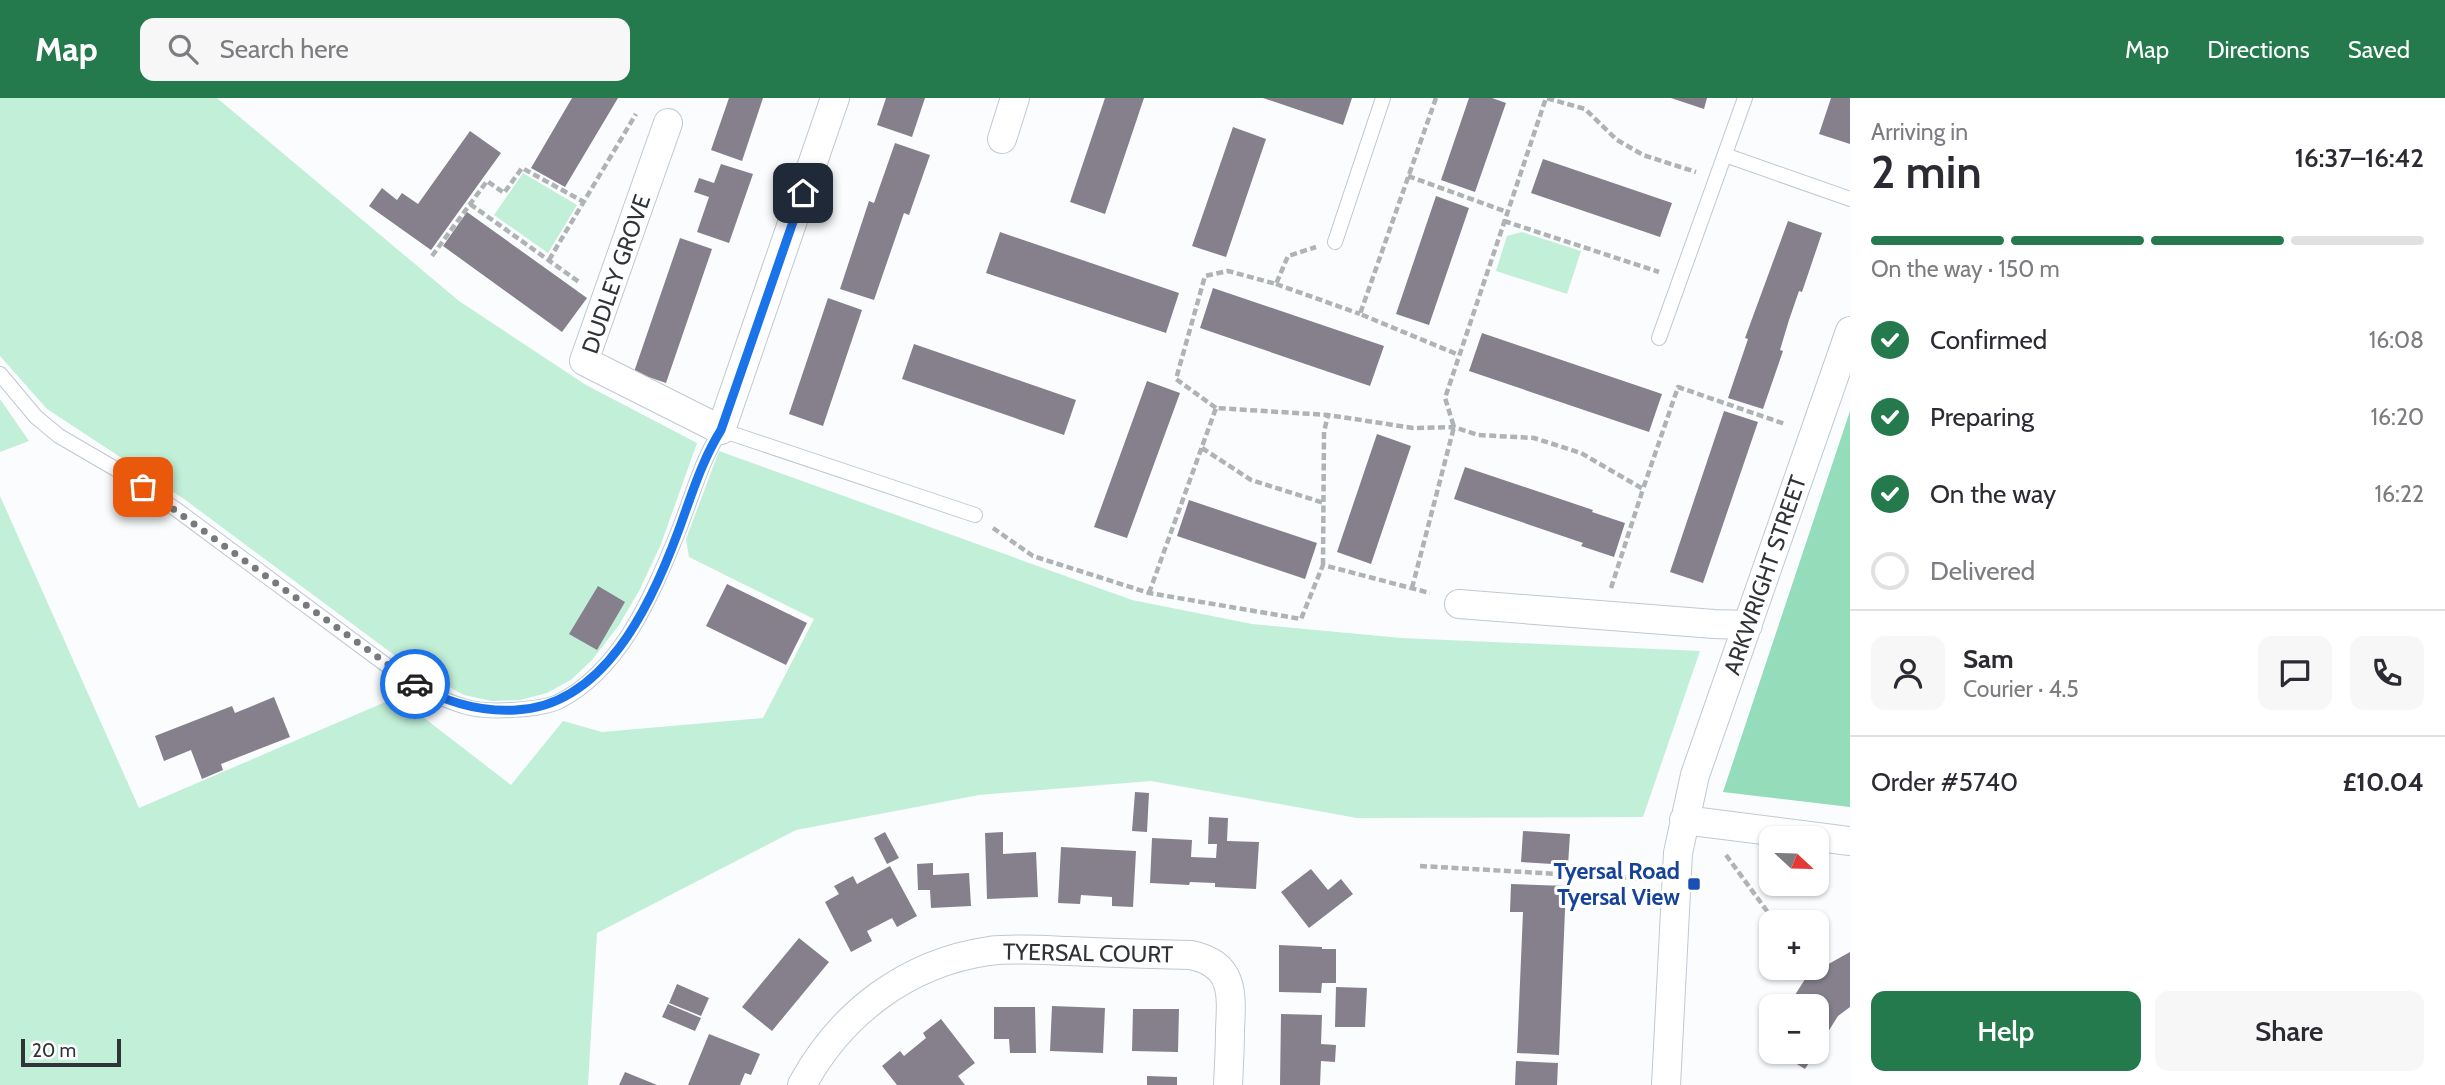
<!DOCTYPE html>
<html lang="en">
<head>
<meta charset="utf-8">
<style>
	:root { --surface:#fff; --page:#f7f7f7; --text:#2b2b33; --muted:#7c7c81; --line:#e1e1e2; --accent:#247a4c }
	body { margin:0; font-family:Cabin,sans-serif; background:var(--page); color:var(--text); height:100vh; display:flex; flex-direction:column; font-size:26px; white-space:nowrap }
	* { box-sizing:border-box; margin:0 }
	p { font-size:23px; color:var(--muted) }
	.icon { flex:none; width:38px; height:38px; fill:none; stroke:currentColor; stroke-width:2; stroke-linecap:round; stroke-linejoin:round }
	.map { position:relative; flex:1; overflow:hidden }
	.side { display:flex; flex-direction:column; background:var(--surface); width:595px }
	.side>* { flex:none }
	.needle { width:46px; rotate:112deg }
	.fabs { position:absolute; left:1759px; top:728px; display:grid; gap:14px }
	.fabs a { display:grid; place-items:center; width:70px; height:70px; border-radius:14px; background:var(--surface); box-shadow:0 2px 5px #0004; font-size:35px }
	.scale { position:absolute; left:21px; bottom:18px; width:100px; box-sizing:border-box; padding-left:7px; border:4px solid #303438; border-top:0; font-size:19px; line-height:24px; white-space:nowrap; color:#303438; -webkit-text-stroke:5px #fff; paint-order:stroke }
	.pin { position:absolute; display:grid; place-items:center; width:60px; height:60px; color:#fff; margin:-30px; border-radius:14px; box-shadow:0 4px 10px #0006 }
	.courier { position:absolute; display:grid; place-items:center; width:70px; height:70px; margin:-35px; border:5px solid #1a73e8; border-radius:50%; background:#fff; color:#222; box-shadow:0 2px 9px #0007 }
	.overview em { font-style:normal; font-weight:600 }
	.overview div { display:flex; flex-direction:column-reverse }
	.overview { display:flex; align-items:center; justify-content:space-between; height:119px; padding:0 21px }
	h1 { font-size:46px; font-weight:600; line-height:52px }
	.bar { display:grid; grid-template-columns:repeat(4,1fr); gap:10px 7px; align-content:center; height:84px; padding:0 21px }
	.bar i { height:9px; border-radius:5px; background:var(--line) }
	.bar .on { background:var(--accent) }
	.bar p { grid-column:span 4 }
	.line { display:flex; align-items:center; gap:18px; padding:0 21px; border-top:2px solid var(--line) }
	.line div { flex:1 }
	.round { display:grid; place-items:center; flex:none; width:74px; height:74px; border-radius:14px; background:var(--page) }
	ol { padding:0 21px; list-style:none }
	li { display:flex; align-items:center; gap:21px; height:77px }
	li p { margin-inline-start:auto }
	li .icon { padding:7px; border-radius:50%; background:var(--accent); color:#fff; stroke-width:4 }
	li:last-child { color:var(--muted) }
	li i { width:38px; height:38px; border:4px solid var(--line); border-radius:50% }
	.cta { display:flex; gap:14px; margin-top:auto; padding:14px 21px }
	.cta a { flex:1; height:80px; border-radius:14px; background:var(--accent); color:#fff; font-size:28px; font-weight:600; line-height:80px; text-align:center }
	.cta a+a { background:var(--page); color:var(--text) }
	header { display:flex; align-items:center; gap:42px; box-sizing:border-box; height:98px; padding:0 35px; background:var(--accent); color:#fff }
	header strong { font-size:33px }
	nav { display:flex; gap:38px; margin-inline-start:auto; font-size:24px }
	.search { width:490px; height:63px; background:var(--page); display:flex; align-items:center; gap:18px; box-sizing:border-box; padding:0 24px; border-radius:14px; color:var(--muted); font-size:26px }
	main { display:flex; flex:1; min-height:0 }
	.map>svg:first-child { display:block }
	.green { fill:#c2efd8 }
	.forest { fill:#94dcba }
	.building { fill:#85808b }
	.lines { fill:none; stroke-linecap:round; stroke-linejoin:round }
	.lane-casing { stroke:#bfc9d2; stroke-width:16 }
	.street-casing { stroke:#bfc9d2; stroke-width:30 }
	.path { stroke:#b0b3b5; stroke-width:4.5; stroke-dasharray:7 3.5; stroke-linecap:butt }
	.lane { stroke:#fff; stroke-width:14 }
	.street { stroke:#fff; stroke-width:28 }
	.done { stroke:#777a7d; stroke-width:7; stroke-dasharray:0 12.6 }
	.route { stroke:#1a73e8; stroke-width:9 }
	.transit-dot { fill:#1a4fb4; stroke:#fff; stroke-width:2.5 }
	.labels { text-anchor:middle; dominant-baseline:central; stroke-width:6; stroke-linejoin:round; paint-order:stroke }
	.street-label { font-size:23px; fill:#303438; stroke:#fff }
	.transit-label { font-size:23px; font-weight:bold; fill:#164399; stroke:#fff; text-anchor:end }
</style>
</head>
<body>
<header>
<strong>Map</strong>
<div class="search"><svg class="icon" aria-label="search" viewBox="0 0 24 24"><circle cx="10" cy="10" r="6"/><path d="M15 15l6 6"/></svg>Search here</div>
<nav><a>Map</a><a>Directions</a><a>Saved</a></nav>
</header>
<main>
<div class="map">
<svg width="1850" height="987" viewBox="0 0 1850 987">
	<rect width="100%" height="100%" fill="#fafcfe"/>
	<!-- green -->
	<path class="green" d="M0,0h217l242,203 127,84 111,58 -36,101 -22,47 -20,34 -27,35 -20,19 -25,14 -27,7 -28,1 -28,-6 -59,-32 -221,-164 -137,-90 -47,-53z
		M523,75l54,32 -29,48 -54,-38z
		M1522,134l59,19 -14,43 -71,-23 11,-35z
		M0,301l29,42 -29,11z
		M719,353l413,149 120,24 149,14 299,13 -57,166 -286,1 -206,-37 -172,14 -183,35 -199,103 -9,152h-588v-589l139,312 258,-111 114,88 52,-64 39,11 161,-14 51,-99 -125,-62 -3,-18z"/>
	<!-- forest -->
	<path class="forest" d="M1850,313v396l-127,-15z"/>
	<!-- building -->
	<path class="building" d="M572,0h46l-53,89 -34,-19z
		M729,0h34l-21,63 -31,-11z
		M886,0h39l-13,39 -35,-12z
		M1105,0h39l-39,116 -35,-12z
		M1263,0h89l-9,27z
		M1469,0h23l14,5 -31,89 -34,-12z
		M1671,0h36l-3,11z
		M1831,0h19v46l-31,-10z
		M1233,29l33,12 -40,118 -34,-11z
		M470,33l31,22 -70,97 -62,-44 13,-18 15,12 5,-7 16,11z
		M895,45l35,12 -21,60 -5,-2 -30,87 -34,-11 29,-88 5,2z
		M1543,61l129,44 -12,34 -129,-44z
		M721,66l32,10 -24,69 -32,-11 12,-35 -15,-5 5,-14 15,5z
		M1436,98l33,12 -40,117 -33,-11z
		M467,114l120,86 -25,34 -119,-86z
		M1788,123l34,12 -20,59 -3,-1 -10,29 -9,30 3,1 -20,58 -35,-11 20,-59 -3,-1z
		M1000,134l179,61 -13,40 -180,-60z
		M680,140l32,11 -46,134 -32,-11z
		M1213,190l171,58 -14,40 -170,-58z
		M828,200l34,12 -39,116 -34,-12z
		M1482,235l180,61 -13,38 -180,-61z
		M914,246l162,56 -12,35 -162,-56z
		M1147,283l33,12 -53,145 -33,-11z
		M1724,313l34,11 -55,161 -33,-11z
		M1377,336l34,12 -40,118 -34,-12z
		M1465,369l128,43 -1,2 33,11 -11,34 -33,-11 2,-3 -129,-44z
		M1189,402l128,43 -12,36 -128,-43z
		M727,486l80,39 -21,42 -80,-39z
		M598,488l27,16 -28,48 -28,-16z
		M274,599l16,40 -69,27 2,6 -21,9 -11,-29 -27,11 -9,-25 77,-30 3,7z
		M1135,694l14,1 -2,39 -15,-1z
		M1209,719l19,1 -1,23 32,1 -3,47 -41,-2v-4l-25,-1 -1,3 -39,-2 2,-45 40,2 -1,17 25,1 1,-14h-9z
		M1523,733l47,3 -2,31 -47,-3z
		M885,734l14,26 -12,6 -13,-26z
		M1003,734v22l33,-2 2,45 -51,2 -2,-66z
		M1061,749l75,4 -3,56 -21,-1v-9l-16,-1 -15,-1 -1,9 -22,-1z
		M933,765v12l36,-2 2,33 -40,2 -1,-18h-12l-1,-26z
		M890,768l27,50 -20,11 -5,-9 -25,13 5,10 -21,11 -26,-50 14,-8 -5,-8 19,-10 4,8z
		M1311,771l17,21 13,-11 12,15 -44,34 -28,-36z
		M1511,786l55,2 -7,169 -42,-2 6,-141h-13z
		M799,840l30,24 -57,69 -30,-24z
		M1279,847l43,2v2h14v34h-14l-1,10 -42,-1z
		M1850,854v55l-12,9 -22,35v-45h-28l19,-30z
		M677,886l32,14 -8,18 -32,-13z
		M1336,889l31,1 -2,39h-30z
		M668,906l33,14 -6,13 -33,-14z
		M1052,908l53,2 -2,45 -53,-2z
		M994,909h41l1,46h-26l-1,-14h-15z
		M1133,911h46l-1,43 -46,-1z
		M1281,916l41,1 -1,29 15,1 -1,17 -14,-1 -1,24h-40z
		M941,921l34,44 -17,13 7,9h-68l-15,-19 18,-15 4,5 22,-18 -3,-5z
		M709,936l51,20 -9,21 -6,-2 -5,12h-52z
		M1777,954h39l-11,17z
		M1516,963l42,2 -1,22h-42z
		M625,974l32,13h-38z
		M1147,978l30,1v8h-30z"/>
	<g class="lines">
		<!-- lane casing -->
		<g class="lane-casing">
			<path id="lane" d="M1725,57l125,44
				M1335,144l48,-144
				M1659,240l86,-240
				M0,276l36,43 23,19 67,39 51,35 220,163c22,13 42,26 66,33 15,5 32,5 48,4 15,-1 33,-2 47,-8 62,-31 93,-104 118,-165 15,-36 24,-74 45,-107l254,85"/>
		</g>
		<!-- street casing -->
		<g class="street-casing">
			<path id="street" d="M668,25l-84,238 137,69 114,-332
				M1002,41l13,-41
				M1459,506l255,20 34,1
				M1684,722l166,21
				M802,987c39,-72 105,-122 187,-134 26,-3 53,-1 80,0 40,2 81,3 122,4 43,9 41,38 39,74 0,19 -1,37 -2,56
				M1666,987l12,-232 17,-78 155,-444"/>
		</g>
		<!-- path -->
		<path class="path" d="M1436,0l-76,216 99,41
			M1408,78l99,36
			M470,106l109,78
			M1504,123l155,51
			M432,158l55,-75 17,12 18,-25 62,34
			M549,162l87,-146
			M1276,186l84,30
			M1216,310l-40,-29 29,-103 23,-5 48,13 12,-28 28,-9
			M1202,350l49,32 73,23
			M993,430l40,28 116,37 152,26 22,-54 107,28
			M1323,467l1,-133 4,-17
			M1412,490l42,-161 -9,-29 101,-300 39,11 32,31 26,15 53,17
			M1611,490l32,-99
			M1149,495l67,-185 112,7 85,13 41,-1 24,8 56,3 47,15 62,36 35,-102 107,37
			M1726,757l49,67
			M1420,768l226,13"/>
		<!-- lane -->
		<use href="#lane" class="lane"/>
		<!-- street -->
		<use href="#street" class="street"/>
	</g>
	<g class="lines">
		<!-- done -->
		<path class="done" d="M143,389l272,197"/>
		<!-- route -->
		<path class="route" d="M415,586c32,19 64,28 101,26 88,-4 135,-105 162,-178 13,-35 23,-70 43,-102l82,-237"/>
	</g>
	<!-- markers -->
	<rect class="transit-dot" x="1687" y="779" width="14" height="14" rx="3.5"/>
	<g class="labels">
		<!-- street labels -->
		<g class="street-label">
			<text transform="translate(616 176) rotate(-71)">DUDLEY GROVE</text>
			<text transform="translate(1765 477) rotate(-71)">ARKWRIGHT STREET</text>
			<text transform="translate(1088 855) rotate(1)">TYERSAL COURT</text>
		</g>
		<!-- transit labels -->
		<g class="transit-label">
			<text x="1680" y="773">Tyersal Road<tspan x="1680" dy="26">Tyersal View</tspan></text>
		</g>
	</g>
</svg>
<div class="fabs">
<a><svg class="needle" viewBox="-14 -14 28 28"><path d="M0-13l5 13h-10z" fill="#e53935"/><path d="M0 13l5-13h-10z" fill="#7c7c81"/></svg></a>
<a>+</a>
<a>−</a>
</div>
<div class="scale">20 m</div>
<div class="pin" style="left:143px;top:389px;background:#ea580c"><svg class="icon" aria-label="bag" viewBox="0 0 24 24"><path d="M5 8h14l-1 12H6zM9 8a3 3 0 0 1 6 0"/></svg></div>
<div class="pin" style="left:803px;top:95px;background:#1f2937"><svg class="icon" aria-label="home" viewBox="0 0 24 24"><path d="M3 11l9-7 9 7M6 9v11h12V9"/></svg></div>
<div class="courier" style="left:415px;top:586px"><svg class="icon" aria-label="car" viewBox="0 0 24 24"><path d="M5 17H2v-5l4-1 3-4h7l3 4 3 1v5h-3M9 17h6M6 11h13"/><circle cx="7" cy="17" r="2"/><circle cx="17" cy="17" r="2"/></svg></div>
</div>
<section class="side">
<div class="overview"><div><h1>2 min</h1><p>Arriving in</p></div><em>16:37–16:42</em></div>
<div class="bar"><i class="on"></i><i class="on"></i><i class="on"></i><i></i><p>On the way · 150 m</p></div>
<ol>
<li><svg class="icon" aria-label="check" viewBox="0 0 24 24"><path d="M5 12l5 5 9-10"/></svg>Confirmed<p>16:08</p></li>
<li><svg class="icon" aria-label="check" viewBox="0 0 24 24"><path d="M5 12l5 5 9-10"/></svg>Preparing<p>16:20</p></li>
<li><svg class="icon" aria-label="check" viewBox="0 0 24 24"><path d="M5 12l5 5 9-10"/></svg>On the way<p>16:22</p></li>
<li><i></i>Delivered</li>
</ol>
<div class="line" style="height:126px"><a class="round"><svg class="icon" aria-label="person" viewBox="0 0 24 24"><circle cx="12" cy="8" r="4"/><path d="M4 21q1-7 8-7t8 7"/></svg></a><div><b>Sam</b><p>Courier · 4.5</p></div><a class="round"><svg class="icon" aria-label="chat" viewBox="0 0 24 24"><path d="M4 5h16v11H9l-5 4z"/></svg></a><a class="round"><svg class="icon" aria-label="phone" viewBox="0 0 24 24"><path d="M5 4h4l2 5-3 2q2 4 5 5l2-3 5 2v4C11 20 4 13 5 4z"/></svg></a></div>
<div class="line" style="height:91px"><div>Order #5740</div><b>£10.04</b></div>
<div class="cta"><a>Help</a><a>Share</a></div>
</section>
</main>
</body>
</html>
